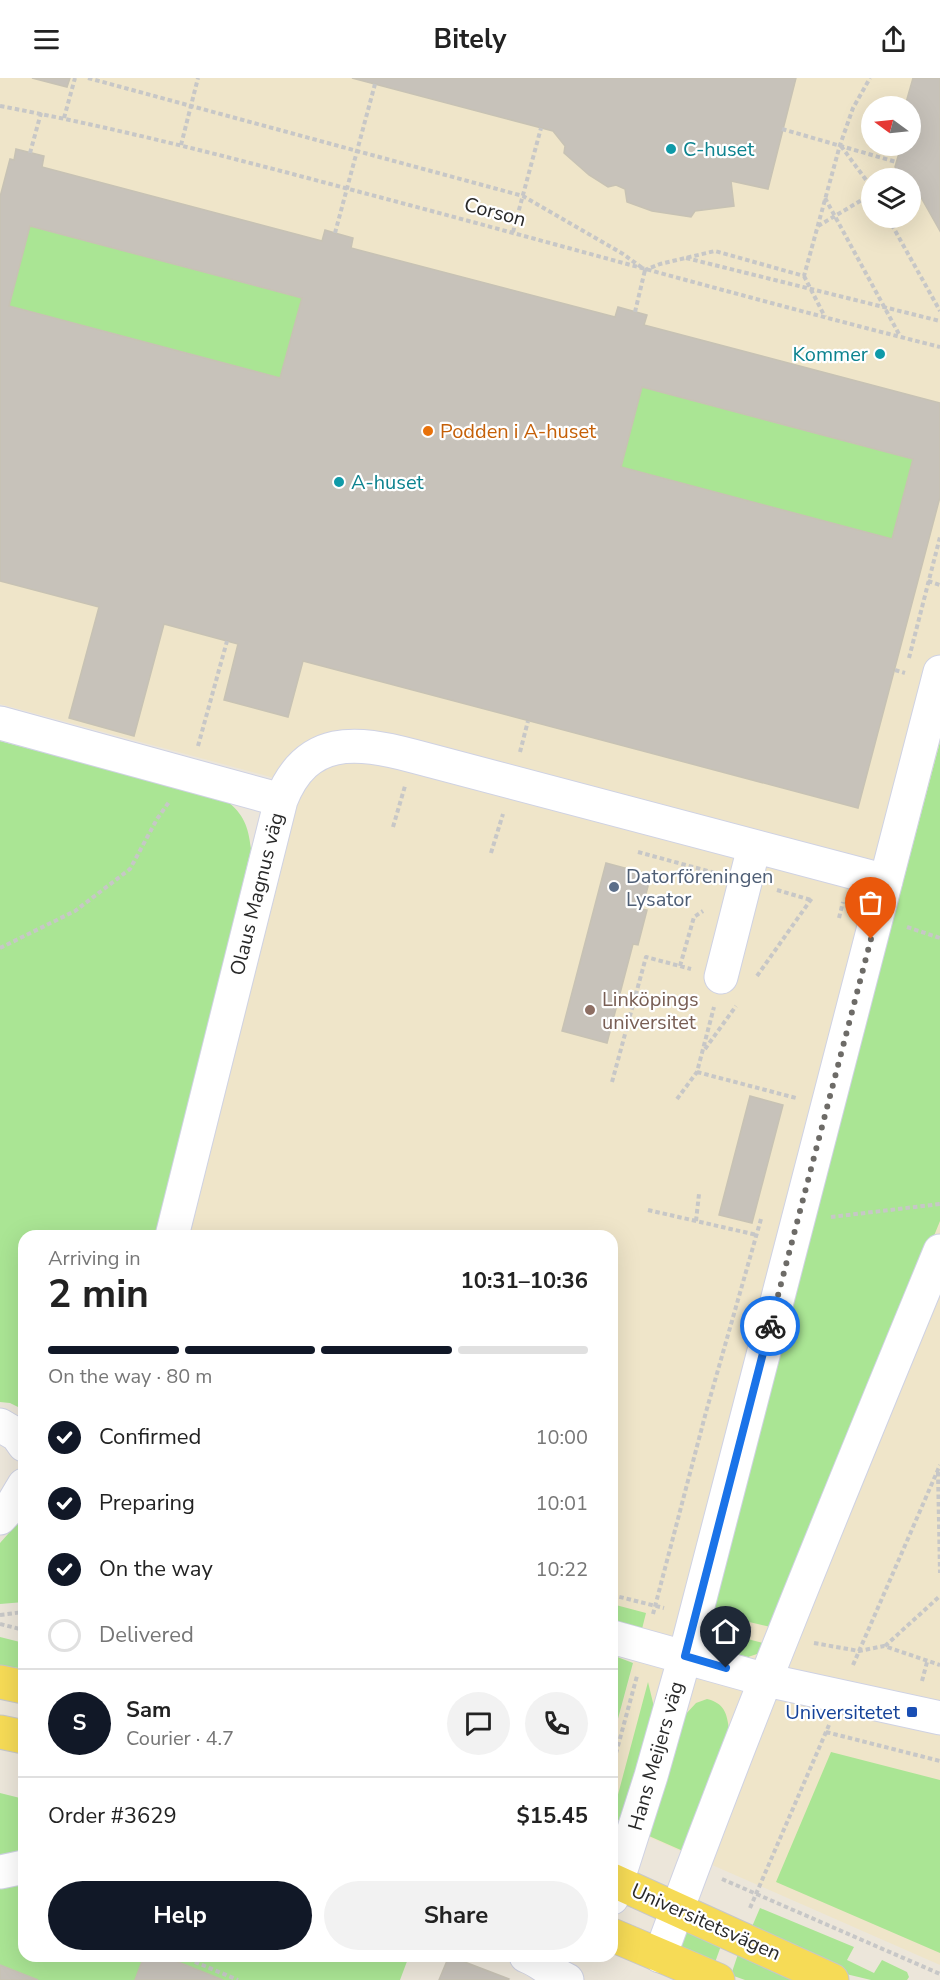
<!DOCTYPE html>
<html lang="en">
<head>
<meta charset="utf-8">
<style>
	:root { --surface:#fff; --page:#f2f2f2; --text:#222; --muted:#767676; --line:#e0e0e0; --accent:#111827 }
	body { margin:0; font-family:"Nunito Sans",sans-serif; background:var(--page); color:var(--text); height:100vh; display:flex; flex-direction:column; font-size:22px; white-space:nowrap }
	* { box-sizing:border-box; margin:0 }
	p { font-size:20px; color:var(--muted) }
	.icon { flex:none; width:33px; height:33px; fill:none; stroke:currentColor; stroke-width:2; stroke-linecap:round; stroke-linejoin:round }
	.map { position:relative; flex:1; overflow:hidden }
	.sheet { position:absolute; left:18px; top:1152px; width:600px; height:732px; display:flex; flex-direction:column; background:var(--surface); border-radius:18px; box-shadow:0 6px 24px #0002 }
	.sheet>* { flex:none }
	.needle { width:39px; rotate:285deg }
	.fabs { position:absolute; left:861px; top:18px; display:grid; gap:12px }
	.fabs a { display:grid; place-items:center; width:60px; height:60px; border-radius:50%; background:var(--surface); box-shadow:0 6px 24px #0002; font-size:30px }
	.pin { position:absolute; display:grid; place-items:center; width:51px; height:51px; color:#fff; margin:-62px -26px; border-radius:50% 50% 50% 0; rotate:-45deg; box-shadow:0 0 6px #0007 }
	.pin .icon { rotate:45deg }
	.courier { position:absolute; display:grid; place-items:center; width:60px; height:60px; margin:-30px; border:4px solid #1a73e8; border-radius:50%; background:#fff; color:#222; box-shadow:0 2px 8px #0007 }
	.overview em { font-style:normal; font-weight:700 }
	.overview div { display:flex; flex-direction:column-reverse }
	.overview { display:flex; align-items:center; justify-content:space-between; height:102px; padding:0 30px }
	h1 { font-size:39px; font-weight:700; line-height:45px }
	.bar { display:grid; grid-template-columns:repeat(4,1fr); gap:9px 6px; align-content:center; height:72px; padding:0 30px }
	.bar i { height:8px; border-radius:4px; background:var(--line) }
	.bar .on { background:var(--accent) }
	.bar p { grid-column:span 4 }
	.line { display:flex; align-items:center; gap:15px; padding:0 30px; border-top:2px solid var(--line) }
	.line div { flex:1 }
	.round { display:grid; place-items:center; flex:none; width:63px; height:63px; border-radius:32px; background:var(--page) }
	ol { padding:0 30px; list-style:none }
	li { display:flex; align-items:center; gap:18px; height:66px }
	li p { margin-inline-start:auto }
	li .icon { padding:6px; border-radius:50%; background:var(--accent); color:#fff; stroke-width:4 }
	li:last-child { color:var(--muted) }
	li i { width:33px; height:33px; border:3px solid var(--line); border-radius:50% }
	.action { display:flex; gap:12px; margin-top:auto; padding:12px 30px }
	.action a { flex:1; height:69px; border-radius:36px; background:var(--accent); color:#fff; font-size:24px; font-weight:700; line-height:69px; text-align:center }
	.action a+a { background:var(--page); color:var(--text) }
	header { display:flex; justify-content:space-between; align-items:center; height:78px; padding:0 30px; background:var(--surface); font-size:27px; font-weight:700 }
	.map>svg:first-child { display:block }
	.education { fill:#efe5c9; fill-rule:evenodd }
	.green { fill:#aae594 }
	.building { fill:#c7c2ba; stroke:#c7c2b4; stroke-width:1.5; fill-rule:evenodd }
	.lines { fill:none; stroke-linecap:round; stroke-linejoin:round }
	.minor-casing { stroke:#cfd2e3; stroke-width:35 }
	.major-casing { stroke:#c7c7c7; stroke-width:35 }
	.path { stroke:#c7c7c7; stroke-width:4; stroke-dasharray:4.5 3; stroke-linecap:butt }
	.minor { stroke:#fff; stroke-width:33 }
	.major { stroke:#f6db56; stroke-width:33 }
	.done { stroke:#6d6b67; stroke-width:6; stroke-dasharray:0 10.8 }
	.route { stroke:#1a73e8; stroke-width:8 }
	.culture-dot { fill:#0f9aa8; stroke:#fff; stroke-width:2 }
	.food-dot { fill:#e8710a; stroke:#fff; stroke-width:2 }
	.service-dot { fill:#5c6f8a; stroke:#fff; stroke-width:2 }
	.education-dot { fill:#8d6e63; stroke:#fff; stroke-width:2 }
	.transit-dot { fill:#1a4fb4; stroke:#fff; stroke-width:2 }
	.labels { text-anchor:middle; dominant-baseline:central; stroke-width:4.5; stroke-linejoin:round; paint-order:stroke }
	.culture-label { font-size:20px; fill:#0d838f; stroke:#fff; text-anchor:start }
	.street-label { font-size:20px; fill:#292929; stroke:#fff }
	.food-label { font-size:20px; fill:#c56008; stroke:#fff; text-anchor:start }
	.service-label { font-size:20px; fill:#4e5e75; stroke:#fff; text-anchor:start }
	.education-label { font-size:20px; fill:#785e54; stroke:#fff; text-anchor:start }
	.transit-label { font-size:20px; fill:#164399; stroke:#fff; text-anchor:end }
</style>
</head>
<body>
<header><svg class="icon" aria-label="menu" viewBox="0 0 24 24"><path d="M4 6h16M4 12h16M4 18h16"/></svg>Bitely<svg class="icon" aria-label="share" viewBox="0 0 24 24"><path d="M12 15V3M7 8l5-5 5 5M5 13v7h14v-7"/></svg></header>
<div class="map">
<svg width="940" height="1902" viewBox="0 0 940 1902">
	<rect width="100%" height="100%" fill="#ece6da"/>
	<!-- education -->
	<path class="education" d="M0,0h940v1887l-328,-144v-80l30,-110 -30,-9v-386h-428l113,-452 -297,-80zM872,28h38v40h-38zM872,100h38v40h-38z"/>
	<!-- green -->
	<path class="green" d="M30,148l272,72 -22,80 -271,-72z
		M642,309l271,72 -21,80 -271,-72z
		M0,663l226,59c18,15 22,25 25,49l-94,387h-133v174l-14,-7 -10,-1z
		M940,664v479l-165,407 -64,-15z
		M24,1438v86l-24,2v-61z
		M612,1526l34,9 -4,16 -30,-8z
		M705,1550l62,16 -10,10 -9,3 -35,-9 -8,-11z
		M0,1559l24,6v26l-24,-4z
		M612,1577l21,8 -21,78z
		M648,1604l6,25 -29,106 -8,9 -5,-2v-3z
		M707,1621c17,4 20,14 22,30l-46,122 -34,-15 36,-121 11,-12z
		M831,1674l109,28v173l-164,-71z
		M0,1715l24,6v157h385l-9,24h-400z
		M760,1830l94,39 -7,13 27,13 8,-13 25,12 2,5 -2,3h-36l-25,-6 -95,-45z
		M683,1852l39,13 -9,25 -33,-21z
		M739,1873l59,29h-53l-14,-5z"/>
	<!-- building -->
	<path class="building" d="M32,0h38l-3,9z
		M352,0h444l-28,111 -37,-8 3,25 -39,5 -4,6 -39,-6 -25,-9 -2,-13 -9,-4 -8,2 -19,-12 -25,-22 1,-7 -12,-15z
		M913,0h27v153l-30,-53h-8l-7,-11 6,-21h9v-40h-5z
		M16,71l28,7 -2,11 280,74 3,-11 10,3 18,5 -2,10 264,69 3,-10 29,8 -3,10 296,78v94l-82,311 -555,-147 -15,56 -64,-17 14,-56 -74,-20 -30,112 -65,-18 30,-111 -99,-26v-384l10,-38 4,1zM30,148l272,72 -22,80 -271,-72zM642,309l271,72 -21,80 -271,-72z
		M606,785l45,12 -9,34 5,1 -9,35 -5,-1 -26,99 -45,-12z
		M750,1018l33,9 -31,118 -33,-8z
		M144,1878h19l60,24h-88z
		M449,1878l60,23 -1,1h-69z
		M0,1887l38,15h-38z"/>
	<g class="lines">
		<!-- minor casing -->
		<g class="minor-casing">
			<path id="minor" d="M0,645l281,77 -109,436
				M281,722c26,-65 75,-59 132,-44l473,125
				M721,899l33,-130
				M0,1347l17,10 7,10
				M0,1440l12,-13 12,-20
				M612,1559l154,43 174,38
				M0,1794l24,-5
				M612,1820l39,-122 34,-120 255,-984
				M526,1878c15,5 26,18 41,24
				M660,1878c87,-238 184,-472 280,-705"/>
		</g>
		<!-- major casing -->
		<g class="major-casing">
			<path id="major" d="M0,1604l24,5
				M0,1654l24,5
				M612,1802l220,100
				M612,1857l106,45"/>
		</g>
		<!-- path -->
		<path class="path" d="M88,0l435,118 100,58 22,16 15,-6 55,-13 89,25 36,-131 13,-37 17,-30
			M0,28c122,23 241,54 360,86 194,51 386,106 580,155
			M64,40l11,-40
			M782,51l114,33
			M181,67l17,-67
			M841,68l31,42
			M30,75l11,-40
			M825,120l75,138
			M888,140l52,93
			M818,148l54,-32
			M513,154l28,-104
			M335,155l40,-149
			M686,180l254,63
			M804,198l21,41
			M635,234l10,-42
			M928,503l12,4
			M909,580l31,-121
			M895,592l10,3
			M198,668l29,-105
			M520,674l8,-31
			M393,749l12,-41
			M638,774l77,21
			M491,775l12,-39
			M777,812l34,10
			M839,840l4,-16
			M907,849l33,11
			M0,870l75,-37 55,-42 27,-50 12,-17
			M680,888l14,-49 9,-6
			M757,898l55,-78
			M705,971l31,-43
			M697,994l99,26
			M612,1004l34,-125 45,12
			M677,1021l20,-27 17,-65
			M648,1132l109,25
			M831,1139l109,-13
			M696,1143l3,-27
			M938,1394l2,101
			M612,1517l52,13
			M653,1536l53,-202 55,-193
			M0,1537l24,-3
			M726,1545l25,6
			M0,1546l24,6
			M814,1565l45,8 25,-5 56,19
			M885,1568l55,-50
			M853,1587l87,-200
			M922,1603l5,-19
			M826,1654l114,29
			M612,1690l25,-92
			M722,1801l218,95
			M750,1830l79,-183
			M181,1878l57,24"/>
		<!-- minor -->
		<use href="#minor" class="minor"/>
		<!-- major -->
		<use href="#major" class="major"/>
	</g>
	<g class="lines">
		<!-- done -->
		<path class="done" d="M770,1248l101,-387"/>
		<!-- route -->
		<path class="route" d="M726,1590l-41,-12 85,-330"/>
	</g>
	<!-- markers -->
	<g class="culture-dot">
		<circle cx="671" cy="71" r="6"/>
		<circle cx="880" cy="276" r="6"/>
		<circle cx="339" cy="404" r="6"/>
	</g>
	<circle class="food-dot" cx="428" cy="353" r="6"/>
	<circle class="service-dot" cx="614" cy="809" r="6"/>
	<circle class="education-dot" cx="590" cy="932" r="6"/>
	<rect class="transit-dot" x="906" y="1628" width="12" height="12" rx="3"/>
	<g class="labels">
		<!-- culture labels -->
		<g class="culture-label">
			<text x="683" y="71">C-huset</text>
			<text x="868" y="276" text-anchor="end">Kommer</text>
			<text x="351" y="404">A-huset</text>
		</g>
		<!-- street labels -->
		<g class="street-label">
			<text transform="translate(495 134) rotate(15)">Corson</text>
			<text transform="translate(257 816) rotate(-76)">Olaus Magnus väg</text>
			<text transform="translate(656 1678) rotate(-74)">Hans Meijers väg</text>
			<text transform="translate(706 1844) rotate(24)">Universitetsvägen</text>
		</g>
		<!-- food labels -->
		<g class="food-label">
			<text x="440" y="353">Podden i A-huset</text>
		</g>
		<!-- service labels -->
		<g class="service-label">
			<text x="626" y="798">Datorföreningen<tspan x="626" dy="23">Lysator</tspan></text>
		</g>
		<!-- education labels -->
		<g class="education-label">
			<text x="602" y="921">Linköpings<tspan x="602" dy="23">universitet</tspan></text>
		</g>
		<!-- transit labels -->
		<g class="transit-label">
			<text x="900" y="1634">Universitetet</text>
		</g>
	</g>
</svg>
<div class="fabs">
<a><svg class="needle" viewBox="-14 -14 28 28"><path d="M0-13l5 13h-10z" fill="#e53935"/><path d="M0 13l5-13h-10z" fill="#767676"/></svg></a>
<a><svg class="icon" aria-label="layers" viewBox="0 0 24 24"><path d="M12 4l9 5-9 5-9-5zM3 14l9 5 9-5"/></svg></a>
</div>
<div class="pin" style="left:871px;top:861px;background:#ea580c"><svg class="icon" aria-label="bag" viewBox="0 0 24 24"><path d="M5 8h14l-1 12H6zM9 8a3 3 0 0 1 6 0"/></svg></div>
<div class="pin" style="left:726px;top:1590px;background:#1f2937"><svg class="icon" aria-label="home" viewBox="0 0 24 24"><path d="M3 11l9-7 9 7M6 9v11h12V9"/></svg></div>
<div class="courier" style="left:770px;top:1248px"><svg class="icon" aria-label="bike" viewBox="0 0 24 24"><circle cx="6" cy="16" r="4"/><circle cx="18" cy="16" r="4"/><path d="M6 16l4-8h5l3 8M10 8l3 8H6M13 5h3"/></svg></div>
<section class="sheet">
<div class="overview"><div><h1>2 min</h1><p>Arriving in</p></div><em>10:31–10:36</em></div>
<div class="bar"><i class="on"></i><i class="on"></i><i class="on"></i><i></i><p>On the way · 80 m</p></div>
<ol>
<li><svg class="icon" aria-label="check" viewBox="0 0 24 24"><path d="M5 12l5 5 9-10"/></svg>Confirmed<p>10:00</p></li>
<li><svg class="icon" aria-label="check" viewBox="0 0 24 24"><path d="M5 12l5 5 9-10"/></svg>Preparing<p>10:01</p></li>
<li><svg class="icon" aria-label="check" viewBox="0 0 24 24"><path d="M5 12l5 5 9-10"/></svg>On the way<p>10:22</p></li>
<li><i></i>Delivered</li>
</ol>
<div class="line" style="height:108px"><b class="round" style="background:var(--accent);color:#fff">S</b><div><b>Sam</b><p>Courier · 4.7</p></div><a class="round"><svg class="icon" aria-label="chat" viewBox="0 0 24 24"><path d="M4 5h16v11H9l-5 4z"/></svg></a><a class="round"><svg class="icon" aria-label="phone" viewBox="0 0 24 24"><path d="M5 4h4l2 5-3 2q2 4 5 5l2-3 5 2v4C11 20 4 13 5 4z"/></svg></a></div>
<div class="line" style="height:78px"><div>Order #3629</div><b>$15.45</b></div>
<div class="action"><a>Help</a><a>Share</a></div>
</section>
</div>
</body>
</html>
